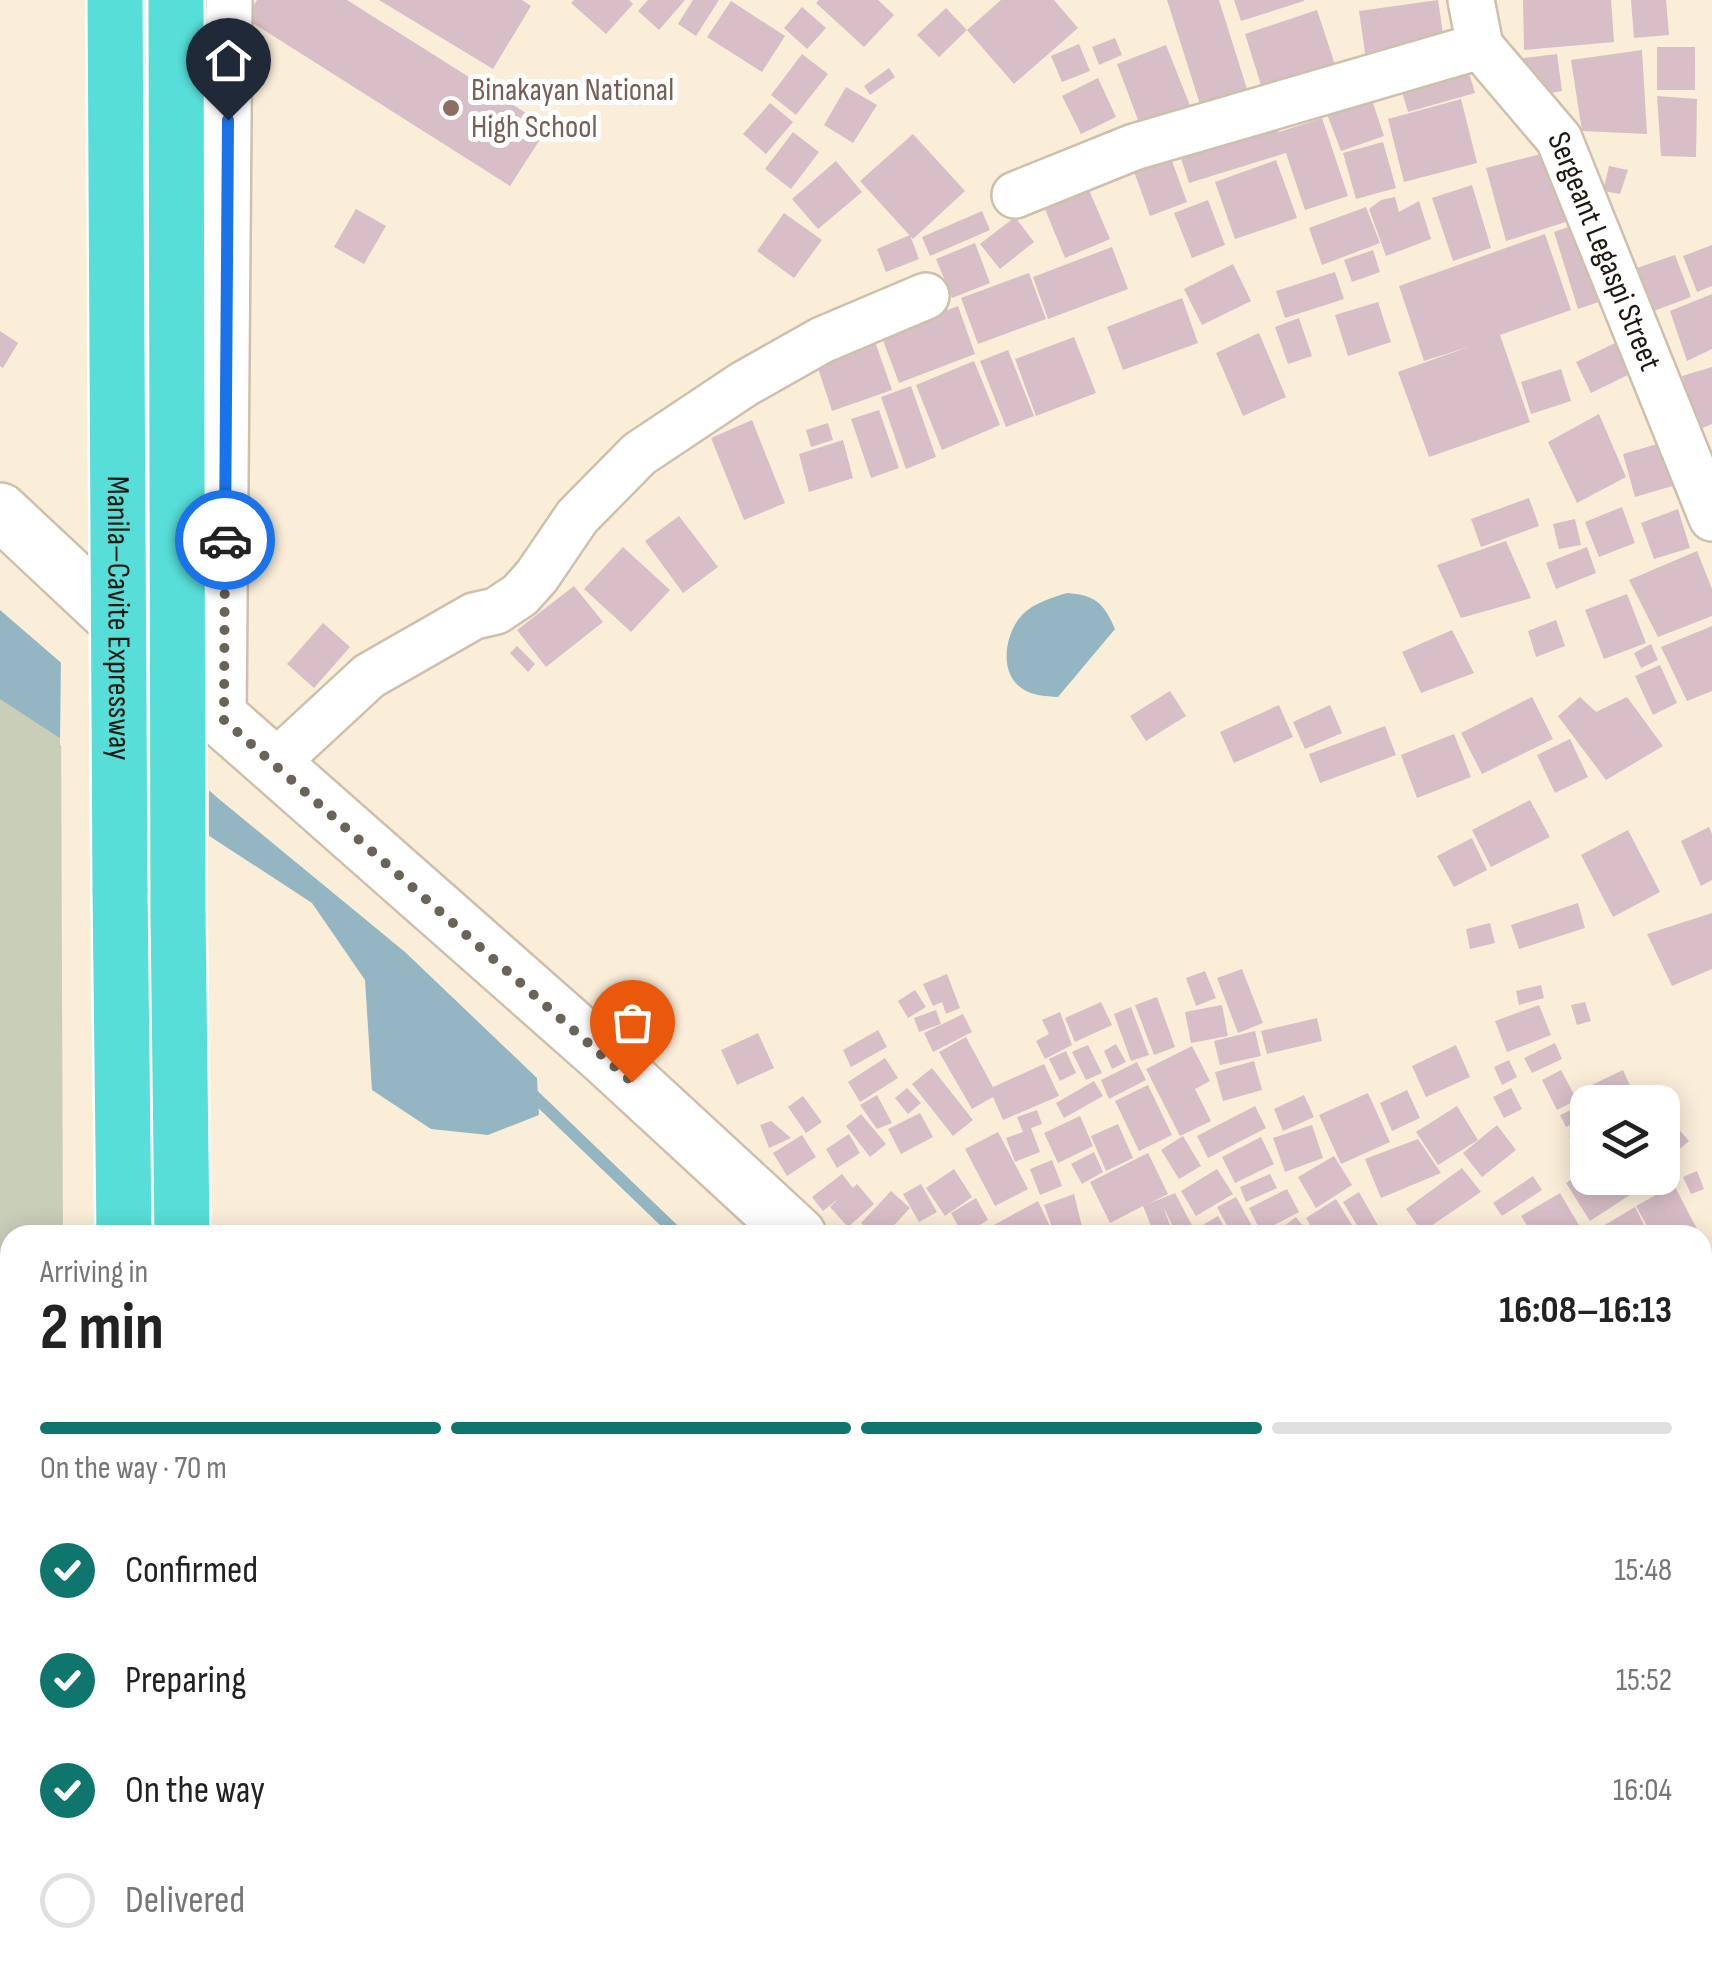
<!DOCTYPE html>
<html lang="en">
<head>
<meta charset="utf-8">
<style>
	:root { --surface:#fff; --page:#f6f6f6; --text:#222; --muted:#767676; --line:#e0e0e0; --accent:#0f766e }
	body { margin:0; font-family:"Sofia Sans Condensed",sans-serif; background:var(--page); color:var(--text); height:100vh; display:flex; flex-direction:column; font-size:38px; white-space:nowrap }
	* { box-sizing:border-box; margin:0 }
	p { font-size:32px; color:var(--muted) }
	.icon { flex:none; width:55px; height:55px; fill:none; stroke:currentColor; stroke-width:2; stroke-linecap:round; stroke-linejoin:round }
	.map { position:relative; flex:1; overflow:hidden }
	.sheet { position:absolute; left:0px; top:1225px; width:1712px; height:750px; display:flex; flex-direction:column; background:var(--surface); border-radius:30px 30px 0 0; box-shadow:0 5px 25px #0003 }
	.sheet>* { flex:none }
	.tools { position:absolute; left:1570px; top:1085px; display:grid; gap:20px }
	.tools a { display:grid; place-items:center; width:110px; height:110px; border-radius:20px; background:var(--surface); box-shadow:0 5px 25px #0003; font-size:50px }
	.pin { position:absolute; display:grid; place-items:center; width:85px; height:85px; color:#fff; margin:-102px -42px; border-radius:50% 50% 50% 0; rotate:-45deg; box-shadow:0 0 10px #0007 }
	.pin .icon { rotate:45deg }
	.courier { position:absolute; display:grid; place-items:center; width:100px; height:100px; margin:-50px; border:8px solid #1a73e8; border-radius:50%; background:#fff; color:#222; box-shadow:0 2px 12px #0007 }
	.headline em { font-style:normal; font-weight:700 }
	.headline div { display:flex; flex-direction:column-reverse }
	.headline { display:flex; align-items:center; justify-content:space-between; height:170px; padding:0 40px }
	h1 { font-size:65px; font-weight:700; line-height:75px }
	.bar { display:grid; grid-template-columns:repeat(4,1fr); gap:15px 10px; align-content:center; height:120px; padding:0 40px }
	.bar i { height:12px; border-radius:8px; background:var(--line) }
	.bar .on { background:var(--accent) }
	.bar p { grid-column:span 4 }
	ol { padding:0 40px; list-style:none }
	li { display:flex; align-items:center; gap:30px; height:110px }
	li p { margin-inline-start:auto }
	li .icon { padding:10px; border-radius:50%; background:var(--accent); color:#fff; stroke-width:4 }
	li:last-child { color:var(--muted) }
	li i { width:55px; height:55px; border:5px solid var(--line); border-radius:50% }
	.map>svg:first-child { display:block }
	.green { fill:#c9ceb9 }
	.water { fill:#93b6c2 }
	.pier { fill:#faeed9 }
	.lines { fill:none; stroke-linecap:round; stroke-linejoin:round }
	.stream { stroke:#93b6c2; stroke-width:12 }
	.building { fill:#d8bec7 }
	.service-casing { stroke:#cdc0ac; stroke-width:28 }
	.minor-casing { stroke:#cdc0ac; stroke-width:50 }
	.tertiary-casing { stroke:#cdc0ac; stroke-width:60 }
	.secondary-casing { stroke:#cdc0ac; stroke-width:60 }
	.motorway-casing { stroke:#fff; stroke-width:60 }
	.service { stroke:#fff; stroke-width:22 }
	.minor { stroke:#fff; stroke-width:45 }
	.tertiary { stroke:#fff; stroke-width:55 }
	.secondary { stroke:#fff; stroke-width:55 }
	.motorway { stroke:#58ded8; stroke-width:55 }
	.motorway-bridge-casing { stroke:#fff; stroke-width:60; stroke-linecap:butt }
	.motorway-bridge { stroke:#58ded8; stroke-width:55 }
	.done { stroke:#6a6357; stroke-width:10; stroke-dasharray:0 18 }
	.route { stroke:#1a73e8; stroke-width:12 }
	.education-dot { fill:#8d6e63; stroke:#fff; stroke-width:4 }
	.labels { text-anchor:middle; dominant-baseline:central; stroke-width:10; stroke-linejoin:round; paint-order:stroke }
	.education-label { font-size:32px; fill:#785e54; stroke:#fff; text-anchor:start }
	.street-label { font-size:32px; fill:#1d1811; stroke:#fff }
</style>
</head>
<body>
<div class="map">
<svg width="1712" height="1975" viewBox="0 0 1712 1975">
	<rect width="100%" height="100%" fill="#faeed9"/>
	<!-- green -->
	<path class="green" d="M0,663l61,46 2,526h-53v730h57v10h-67z"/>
	<!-- water -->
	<path class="water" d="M1067,593c28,2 37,10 48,36l-57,68c-13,-1 -27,-1 -38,-10 -22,-17 -14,-56 3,-73 13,-12 28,-16 44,-21z
		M0,610l219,189 186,153 132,126 2,37 -51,20 -57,-6 -59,-39 -7,-110 -53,-77 -312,-204z"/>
	<!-- pier -->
	<path class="pier" d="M61,655l148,129v57l-149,-96z"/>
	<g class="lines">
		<!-- stream -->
		<path class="stream" d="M526,1088l153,147"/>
	</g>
	<!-- building -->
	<path class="building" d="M257,0h90l201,127 -38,59 -265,-168z
		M379,0h143l9,6 -38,63z
		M574,0h55l4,4 -27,30 -35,-31z
		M648,0h37l-26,30 -21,-19z
		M693,0h26l-23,36 -18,-12z
		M819,0h59l16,15 -30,32 -48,-44z
		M1001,0h53l24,28 -64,56 -47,-54z
		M1167,0h52l33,105 -47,15z
		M1234,0h70v1l-63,20z
		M1438,0l8,54 -79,12 -8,-55z
		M1523,0h88l3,42 -90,8z
		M1631,0h35l3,35 -35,3z
		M731,1l54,35 -23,36 -55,-35z
		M802,7l24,21 -19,21 -23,-21z
		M946,8l21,22 -28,27 -22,-22z
		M1317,10l23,70 -73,24 -22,-70z
		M1115,38l7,17 -23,10 -7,-18z
		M1079,44l11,27 -28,11 -11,-26z
		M1166,45l25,63 -50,20 -24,-64z
		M1657,47h38v43h-38z
		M1642,50l5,84 -65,-3 -11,-71z
		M802,54l26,20 -32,41 -25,-20z
		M1557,54l5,37 -27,5 -35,-35z
		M1467,66l8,27 -67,19 -8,-27z
		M889,68l6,9 -25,18 -6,-9z
		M1098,78l18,39 -35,17 -19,-38z
		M846,87l31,18 -24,38 -29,-18z
		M1657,96l40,3 -1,58 -35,-1z
		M1371,97l13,39 -43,15 -14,-37z
		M1461,99l16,64 -73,19 -16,-63z
		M770,103l23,19 -27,32 -23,-20z
		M1322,118l26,78 -43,14 -19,-57 -97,30 -10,-31 96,-31 4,11z
		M793,132l26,20 -28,37 -26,-20z
		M913,134l52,57 -52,48 -53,-58z
		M1383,142l13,46 -40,11 -13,-46z
		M1549,152l23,68 -66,21 -20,-73z
		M1169,153l18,49 -37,14 -18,-50z
		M1276,160l21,58 -62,21 -20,-57z
		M836,161l26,31 -44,37 -26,-30z
		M1609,166l19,4 -8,24 -17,-3z
		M1472,185l19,63 -38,13 -21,-63z
		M1089,190l21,49 -45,19 -20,-49z
		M1395,197l4,15 20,-11 12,38 -45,17 -17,-47 12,-9z
		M1208,200l17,45 -33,13 -18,-45z
		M1366,207l14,36 -58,22 -13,-37z
		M356,209l30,17 -22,38 -30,-17z
		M982,211l8,19 -60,26 -8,-19z
		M784,213l38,27 -28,38 -37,-27z
		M1015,217l19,25 -34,27 -20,-25z
		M1577,224l25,77 -24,8 -24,-77z
		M1545,234l26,76 -71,25 30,87 -101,35 -31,-85 73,-26 -47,15 -25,-75z
		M910,235l9,24 -33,13 -9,-23z
		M975,243l15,40 -38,15 -16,-39z
		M1712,245v41l-15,6 -14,-36z
		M1112,247l16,42 -80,30 -15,-42z
		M1373,250l7,22 -28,10 -8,-22z
		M1675,255l16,42 -48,18 -15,-44z
		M1233,264l18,37 -49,24 -18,-36z
		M1335,272l9,27 -59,19 -9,-27z
		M1029,273l17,46 -68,25 -17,-46z
		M1712,294v55l-25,12 -17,-50z
		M1182,298l16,45 -75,27 -16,-43z
		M1378,302l13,40 -43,14 -13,-41z
		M958,306l17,48 -76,29 -18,-48z
		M1299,318l13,38 -24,8 -13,-37z
		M0,331l18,12 -15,25 -3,-2z
		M1259,333l27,64 -43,19 -27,-63z
		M873,336l19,54 -60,21 -18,-55z
		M1074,337l22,56 -60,23 -21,-57z
		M1617,342l15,31 -41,20 -15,-31z
		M1008,350l26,66 -28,11 -26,-66z
		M974,361l26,64 -58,25 -26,-65z
		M1712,367v57l-12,5 -18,-53z
		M1561,369l10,32 -40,13 -10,-32z
		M911,386l25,71 -30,12 -25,-72z
		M879,410l20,58 -28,10 -20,-59z
		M1599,414l27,63 -49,26 -29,-61z
		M752,420l33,83 -41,17 -33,-82z
		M828,423l5,17 -22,7 -5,-17z
		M843,440l10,38 -44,14 -10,-38z
		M1664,442l12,43 -41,12 -12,-43z
		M1529,498l10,28 -58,21 -10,-28z
		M1622,507l13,36 -36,14 -14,-35z
		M1678,509l12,39 -36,11 -13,-36z
		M679,516l39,51 -35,26 -38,-52z
		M1575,519l6,26 -22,4 -6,-25z
		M1506,541l25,57 -70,20 -24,-53z
		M623,547l47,43 -39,42 -47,-43z
		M1587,547l9,26 -40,16 -10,-26z
		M1697,551l15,38v27l-54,21 -29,-57z
		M574,586l29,36 -57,45 -29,-37z
		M1627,594l19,49 -42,16 -19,-49z
		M1556,620l9,26 -29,11 -8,-26z
		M323,623l27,24 -36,41 -27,-24z
		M1712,626v65l-25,10 -26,-54z
		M1452,630l22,43 -53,20 -19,-41z
		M1651,644l7,16 -17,8 -7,-15z
		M517,646l18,18 -7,8 -18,-19z
		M1660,665l17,38 -24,12 -18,-39z
		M1170,691l16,25 -40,25 -16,-25z
		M1532,697l21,42 -71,35 -21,-41z
		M1580,697l16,15 31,-15 36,49 -57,34 -48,-64z
		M1279,705l14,32 -59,26 -14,-31z
		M1330,705l12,28 -37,16 -12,-27z
		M1385,726l11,29 -76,28 -11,-29z
		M1454,734l17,43 -54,21 -16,-43z
		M1570,739l18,38 -33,16 -18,-38z
		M1530,800l20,37 -59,30 -19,-37z
		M1709,827l3,7v46l-11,6 -20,-45z
		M1628,830l32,62 -47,25 -32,-62z
		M1472,838l15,32 -33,17 -17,-31z
		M1578,903l7,25 -66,21 -8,-24z
		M1712,913v56l-40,17 -25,-52z
		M1490,923l5,20 -25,6 -4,-20z
		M1242,969l21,54 -25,10 -21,-55z
		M1205,971l11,27 -20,8 -10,-28z
		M947,974l13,34 -14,6 -4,-12 -9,4 -10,-22z
		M1541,985l3,13 -25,7 -3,-14z
		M915,990l11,17 -18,11 -10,-17z
		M1157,997l18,50 -21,8 -19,-50z
		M1101,1002l11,23 -37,17 -10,-24z
		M1585,1002l6,19 -14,4 -6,-20z
		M1222,1005l6,31 -37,7 -6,-31z
		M1539,1005l12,30 -44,17 -12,-31z
		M1131,1007l18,48 -18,6 -17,-47z
		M936,1010l5,14 -22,8 -5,-14z
		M1060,1012l12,33 -27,14 -9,-18 13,-7 -7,-14z
		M963,1014l9,18 -39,20 -9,-19z
		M1317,1018l5,23 -55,13 -6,-23z
		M878,1030l9,17 -36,20 -8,-17z
		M1255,1031l6,25 -41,9 -6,-24z
		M758,1033l16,35 -37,17 -16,-35z
		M966,1037l27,50 51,-23 15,32 -56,24 -10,-23 -21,12 -33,-57z
		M1555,1043l7,16 -30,14 -8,-15z
		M1116,1044l10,18 -14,7 -8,-18z
		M1088,1045l14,28 -16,7 -14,-28z
		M1456,1045l14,32 -44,20 -14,-31z
		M1192,1046l18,35 -15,8 16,32 -31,15 -34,-67z
		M1066,1051l10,22 -16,8 -11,-22z
		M885,1058l13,20 -38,24 -12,-20z
		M1509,1060l8,17 -15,8 -8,-18z
		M1254,1061l8,29 -39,11 -8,-29z
		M1137,1062l9,18 -37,19 -8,-19z
		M932,1068l41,52 -20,16 -41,-52z
		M1561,1070l16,30 -20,10 -15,-30z
		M1623,1070l10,22 -20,10h-25v16l-13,-25z
		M1094,1081l9,15 -39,22 -8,-15z
		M1148,1085l24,50 -33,16 -24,-50z
		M907,1088l14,15 -13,11 -13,-16z
		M1511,1088l11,21 -18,9 -11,-21z
		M1407,1090l13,28 -28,13 -12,-28z
		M1368,1093l22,49 -49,22 -22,-49z
		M877,1095l15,28 -15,6 -17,-24z
		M1304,1095l10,22 -31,14 -9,-22z
		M803,1096l19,26 -16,11 -18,-26z
		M1255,1106l11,22 -58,30 -11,-22z
		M1457,1106l21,34 -40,25 -22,-33z
		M1577,1107l7,11 -18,9 -6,-12z
		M1037,1110l5,14 -11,4 9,24 -25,10 -9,-24 17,-6 -6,-15z
		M1662,1110l27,31 -27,23z
		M920,1113l13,24 -32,17 -13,-25z
		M861,1114l25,30 -16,13 -24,-31z
		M1080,1116l13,30 -35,17 -14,-30z
		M771,1121l20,17 -22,10 -9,-23z
		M1118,1124l15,34 -27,13 -15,-35z
		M1312,1125l11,33 -38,14 -12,-34z
		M1497,1125l19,25 -34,27 -19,-24z
		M1588,1125v27l-7,4 -12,-20z
		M998,1132l30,57 -33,17 -30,-57z
		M849,1134l11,19 -23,15 -11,-19z
		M802,1135l14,22 -29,19 -14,-23z
		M1183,1136l18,30 -22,13 -18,-29z
		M1261,1137l13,27 -39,19 -13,-26z
		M1418,1139l23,34 -60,25 -16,-39z
		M1094,1152l9,20 -21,12 -11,-20z
		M1148,1153l20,41 -20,10 27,-11 22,42h-20l-14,-29 7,19 -16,8 -11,-27 -33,17 -20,-41z
		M1334,1156l18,29 -36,23 -18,-31z
		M1052,1160l10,26 -22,9 -10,-26z
		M1462,1168l19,24 -59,40 -16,-23z
		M954,1169l18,28 -27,19 -19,-28z
		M1217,1169l16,25 -37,22 -15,-25z
		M1588,1169v9h44l7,11 -49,32 -24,-38z
		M1697,1171l7,18 -13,5 -8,-17z
		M842,1174l11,14 4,-4 17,20 -26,23 -18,-20 9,-9 -16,13 -11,-14z
		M1270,1174l7,14 -31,14 -6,-15z
		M1533,1176l9,14 -40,26 -9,-13z
		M921,1184l16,28 -18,10 -16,-28z
		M1674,1185l26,50h-48l-16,-29z
		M1287,1189l12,23 -38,20 -12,-24z
		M891,1191l19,17 -25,27h-11l-13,-12z
		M1359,1192l21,37 -9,6h-8l-20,-33z
		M1560,1193l20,34 -13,8h-34l-12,-19z
		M1074,1194l10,41h-29l-11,-30z
		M1236,1197l16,29 -20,9 -15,-28z
		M976,1198l12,22 -25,15 -12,-22z
		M1336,1199l22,36h-42l-10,-17z
		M1038,1201l16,34h-58l-4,-9z
		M1635,1207l14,28h-61z
		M1218,1216l10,18 -22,1 -5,-9z
		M1296,1217l14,18h-38z
		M1712,1254v41l-10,5v-41z
		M1712,1296v64l-10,6v-64z
		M1702,1386l10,14v28l-10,7z
		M1712,1440v68l-10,22v-83z
		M1702,1533l10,8v21l-10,13z
		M1702,1597l5,5 5,-4v65l-10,-11z
		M1712,1688v51l-10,8v-51z
		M1709,1757l3,6v52l-10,-19v-35z
		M1712,1908v46l-10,-6v-23z
		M546,1965h130l6,10h-130z
		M778,1965h134l-18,10h-110z
		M1617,1965h50l-5,10h-50z"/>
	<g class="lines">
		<!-- service casing -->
		<g class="service-casing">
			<path id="service" d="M1006,1975h10"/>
		</g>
		<!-- minor casing -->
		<g class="minor-casing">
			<g id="minor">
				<path id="s1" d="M1471,0l9,46 79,93 153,379"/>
				<path d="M1015,195l119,-48 346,-101"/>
				<path d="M223,720l6,-720"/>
				<path d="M275,763l94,-87 105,-60 22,-5 24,-16 17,-19 40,-59 62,-63 105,-70 78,-44 104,-44"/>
			</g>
		</g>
		<!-- tertiary casing -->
		<g class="tertiary-casing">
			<path id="tertiary" d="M1702,1880l10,-6
				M1535,1975l17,-10"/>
		</g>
		<!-- secondary casing -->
		<g class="secondary-casing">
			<path id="secondary" d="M0,511l223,209 381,336 194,179
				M1417,1965l6,10"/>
		</g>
		<!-- motorway casing -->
		<g class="motorway-casing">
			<path id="motorway" d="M120,888l4,347
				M178,915l4,320
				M134,1965v10
				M225,1965l1,10"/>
		</g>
		<!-- service -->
		<use href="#service" class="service"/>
		<!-- minor -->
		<use href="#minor" class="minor"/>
		<!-- tertiary -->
		<use href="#tertiary" class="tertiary"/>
		<!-- secondary -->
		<use href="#secondary" class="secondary"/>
		<!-- motorway -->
		<use href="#motorway" class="motorway"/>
		<!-- motorway-bridge casing -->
		<g class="motorway-bridge-casing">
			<g id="motorway-bridge">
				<path id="s2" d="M115,0l5,888"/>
				<path d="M176,0l2,915"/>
			</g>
		</g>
		<!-- motorway-bridge -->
		<use href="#motorway-bridge" class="motorway-bridge"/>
	</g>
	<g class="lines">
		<!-- done -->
		<path class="done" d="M225,540l-1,180 408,362"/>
		<!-- route -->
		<path class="route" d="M225,540l3,-420"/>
	</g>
	<!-- markers -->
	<circle class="education-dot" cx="451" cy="108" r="10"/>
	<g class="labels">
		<!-- education labels -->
		<g class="education-label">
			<text x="471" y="90">Binakayan National<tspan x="471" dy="37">High School</tspan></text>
		</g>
		<!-- street labels -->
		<g class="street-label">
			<text stroke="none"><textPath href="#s1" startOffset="290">Sergeant Legaspi Street</textPath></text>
			<text stroke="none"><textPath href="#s2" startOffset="618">Manila–Cavite Expressway</textPath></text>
		</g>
	</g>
</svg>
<div class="tools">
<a><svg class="icon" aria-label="layers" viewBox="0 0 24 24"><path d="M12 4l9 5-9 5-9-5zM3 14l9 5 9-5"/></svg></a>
</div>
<div class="pin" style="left:632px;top:1082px;background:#ea580c"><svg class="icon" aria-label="bag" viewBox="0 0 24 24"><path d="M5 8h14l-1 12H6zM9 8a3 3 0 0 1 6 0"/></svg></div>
<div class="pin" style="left:228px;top:120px;background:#1f2937"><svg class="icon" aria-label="home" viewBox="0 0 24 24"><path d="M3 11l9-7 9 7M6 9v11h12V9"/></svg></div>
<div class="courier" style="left:225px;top:540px"><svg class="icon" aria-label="car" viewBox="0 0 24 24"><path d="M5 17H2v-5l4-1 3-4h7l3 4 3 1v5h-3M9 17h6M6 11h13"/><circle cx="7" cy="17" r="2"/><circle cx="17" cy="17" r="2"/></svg></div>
<section class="sheet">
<div class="headline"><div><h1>2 min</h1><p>Arriving in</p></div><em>16:08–16:13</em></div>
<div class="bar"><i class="on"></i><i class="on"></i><i class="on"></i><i></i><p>On the way · 70 m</p></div>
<ol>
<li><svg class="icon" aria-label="check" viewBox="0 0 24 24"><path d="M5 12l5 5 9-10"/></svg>Confirmed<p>15:48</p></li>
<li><svg class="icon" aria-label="check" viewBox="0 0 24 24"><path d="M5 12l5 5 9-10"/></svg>Preparing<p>15:52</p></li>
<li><svg class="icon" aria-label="check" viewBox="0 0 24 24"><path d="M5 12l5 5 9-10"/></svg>On the way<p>16:04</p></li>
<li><i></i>Delivered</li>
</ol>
</section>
</div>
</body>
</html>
